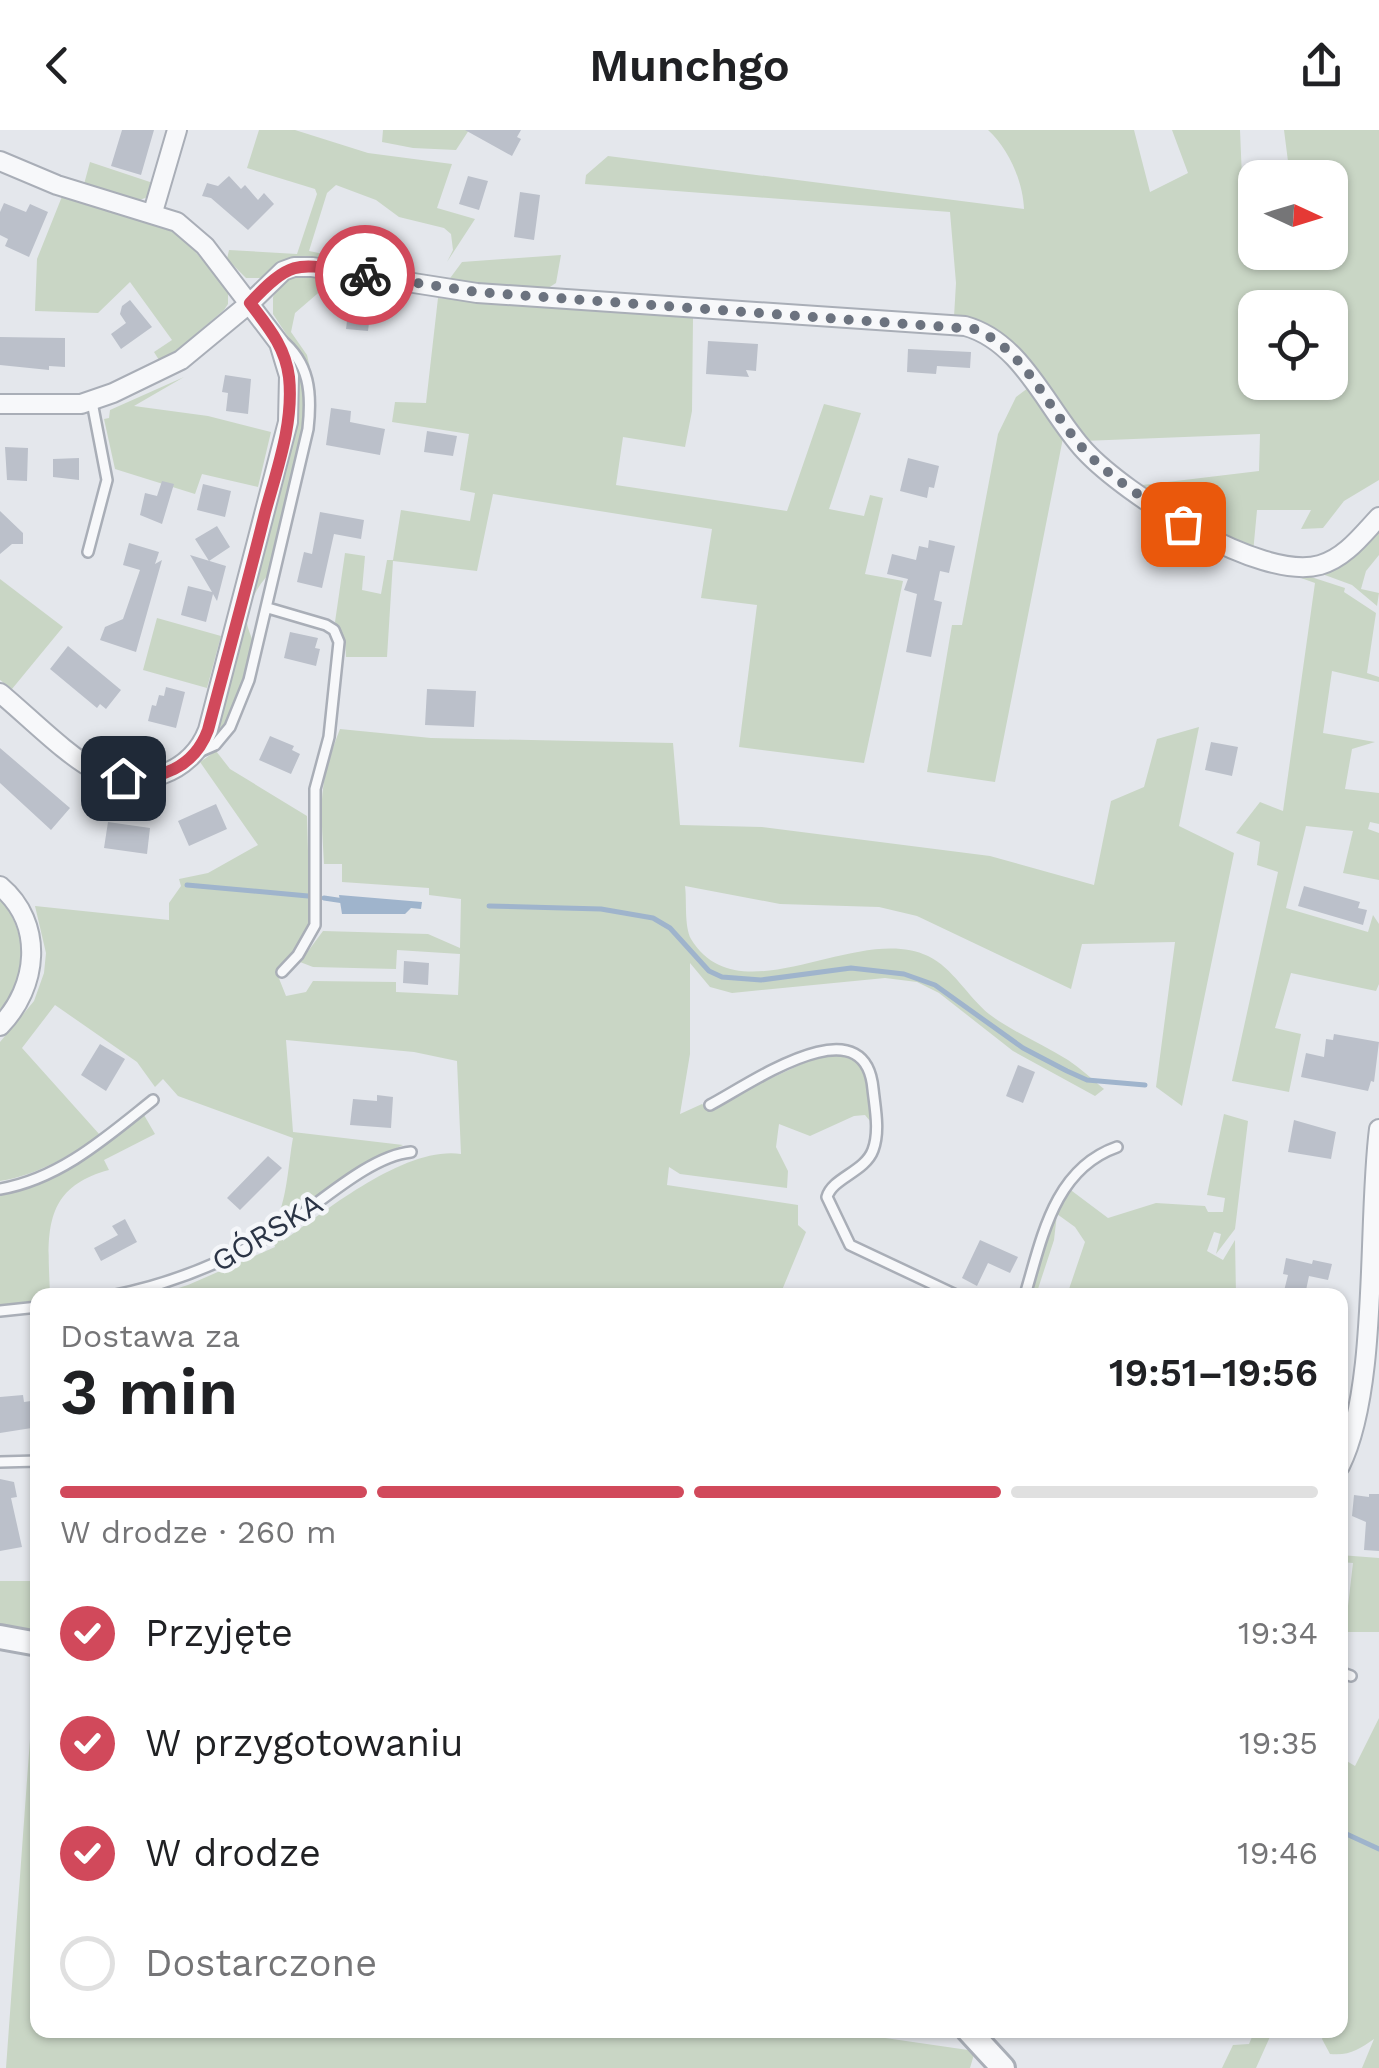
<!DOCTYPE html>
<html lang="pl">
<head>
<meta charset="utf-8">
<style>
	:root { --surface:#fff; --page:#f2f2f2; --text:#202124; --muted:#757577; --line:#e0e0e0; --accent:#d1495b }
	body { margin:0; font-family:"Work Sans",sans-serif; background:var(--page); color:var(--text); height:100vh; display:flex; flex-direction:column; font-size:38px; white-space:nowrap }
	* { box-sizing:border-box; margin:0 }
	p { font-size:32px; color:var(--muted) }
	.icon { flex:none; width:55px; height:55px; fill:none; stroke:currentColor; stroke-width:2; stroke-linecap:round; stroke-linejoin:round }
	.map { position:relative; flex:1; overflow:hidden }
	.sheet { position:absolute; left:30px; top:1158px; width:1318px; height:750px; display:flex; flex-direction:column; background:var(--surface); border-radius:20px; box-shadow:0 2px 8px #0004 }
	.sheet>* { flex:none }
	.needle { width:65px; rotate:94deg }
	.controls { position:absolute; left:1238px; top:30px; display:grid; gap:20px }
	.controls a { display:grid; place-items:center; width:110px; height:110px; border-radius:20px; background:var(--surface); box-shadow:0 2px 8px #0004; font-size:50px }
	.pin { position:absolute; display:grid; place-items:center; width:85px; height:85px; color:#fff; margin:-42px; border-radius:20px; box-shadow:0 5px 15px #0006 }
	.courier { position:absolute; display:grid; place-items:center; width:100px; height:100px; margin:-50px; border:8px solid #d1495b; border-radius:50%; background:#fff; color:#222; box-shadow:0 2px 12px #0007 }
	.headline em { font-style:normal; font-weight:600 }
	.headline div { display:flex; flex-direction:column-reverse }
	.headline { display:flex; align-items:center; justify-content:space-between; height:170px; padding:0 30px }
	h1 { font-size:65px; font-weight:600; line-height:75px }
	.bar { display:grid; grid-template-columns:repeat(4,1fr); gap:15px 10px; align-content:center; height:120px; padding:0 30px }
	.bar i { height:12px; border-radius:8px; background:var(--line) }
	.bar .on { background:var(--accent) }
	.bar p { grid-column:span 4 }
	ol { padding:0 30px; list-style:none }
	li { display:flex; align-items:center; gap:30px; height:110px }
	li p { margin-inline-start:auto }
	li .icon { padding:10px; border-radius:50%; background:var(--accent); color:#fff; stroke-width:4 }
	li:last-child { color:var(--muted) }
	li i { width:55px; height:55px; border:5px solid var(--line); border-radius:50% }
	header { display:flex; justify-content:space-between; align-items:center; height:130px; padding:0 30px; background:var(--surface); font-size:45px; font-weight:600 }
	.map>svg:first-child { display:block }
	.green { fill:#c9d6c5; fill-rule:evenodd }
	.water { fill:#9fb4cc }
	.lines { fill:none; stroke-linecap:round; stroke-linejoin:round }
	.stream { stroke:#9fb4cc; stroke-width:5 }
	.building { fill:#bbc0ca }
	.service-casing { stroke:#a9aeb7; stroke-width:14 }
	.minor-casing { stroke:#a9aeb7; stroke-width:22 }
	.tertiary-casing { stroke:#a9aeb7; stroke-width:28 }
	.service { stroke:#f7f8fa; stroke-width:9 }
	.minor { stroke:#f7f8fa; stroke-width:18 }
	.tertiary { stroke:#f7f8fa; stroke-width:22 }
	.done { stroke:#6c737f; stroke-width:10; stroke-dasharray:0 18 }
	.route { stroke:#d1495b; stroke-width:12 }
	.labels { text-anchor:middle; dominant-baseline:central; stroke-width:9; stroke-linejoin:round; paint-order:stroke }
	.street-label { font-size:30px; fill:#2b3445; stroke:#f4f6f9 }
</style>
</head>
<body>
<header><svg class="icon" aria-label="back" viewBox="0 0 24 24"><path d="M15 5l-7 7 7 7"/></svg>Munchgo<svg class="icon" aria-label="share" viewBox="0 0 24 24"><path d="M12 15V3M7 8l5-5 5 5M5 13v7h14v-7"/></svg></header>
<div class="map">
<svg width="1379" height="1938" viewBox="0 0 1379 1938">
	<rect width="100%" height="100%" fill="#e4e7ec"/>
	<!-- green -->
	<path class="green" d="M259,0h36l73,23 84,11 -15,44 38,11 -28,43 6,-12 -2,-16 -7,-6 -45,-11 -23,-17 -40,-15 -9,8 -18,58 127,26 -2,4 -111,-18 -63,15h-14l-19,-19 2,-9 68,4 20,-60 -2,-5 -68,-21z
		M383,0h86l-13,20 -43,-2 -31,-6z
		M988,0h146l16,62 38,-19 -16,-43h68l3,72 12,-4v54h75v-74l-40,-1 -6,-47h95v350l-35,21 -21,27 -22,1 10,-19h-54l-4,43 -119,-67 125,-15 1,-37 -177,7 -68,-91 -61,-33 2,-34 -6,-71 -365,-28 1,-9 22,-19 416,53c-1,-27 -15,-60 -36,-79zM1255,178h75v74h-75z
		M90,32l66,22 -3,11 -16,6 -54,-13z
		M63,64l102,31 16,10 47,55v14l-4,6 -47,40 -18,10 -5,-8 18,-12 -42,-58 -32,31 -63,-2 2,-52z
		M561,125l-5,28 -14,9 -94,-11 14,-19z
		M311,141l13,17 -29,25 -4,19 16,23 9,39 -16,-39 -27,-41v-17l10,-19z
		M438,168l255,20 -1,93 -7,36 -62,-10 -7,48 171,26 37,-107 37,9 -32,96 35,7 6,-21 13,3 -18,76 38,7 -39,182 -125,-16 18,-142 -56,-7 11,-69 -219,-35 -16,77 -84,-10 -6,96h-41l-1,-15 -10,-20 10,-69 20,3 -3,34 19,4 6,-34h6l8,-50 69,11 5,-28 -15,-3 9,-56 -77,-12 3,-20 31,1z
		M289,224c8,14 15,27 16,44 4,44 -25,130 -36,176 -12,12 -22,32 -22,49 1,8 6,15 6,23 -1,25 -22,78 -41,93l87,-328 -1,-30z
		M184,247l-50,29 74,10 63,16 -13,55 -56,-13 -7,20 -80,-25 -11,-50 5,-1 1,-8z
		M1028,258l35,50 -68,344 -68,-10 25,-147h10l36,-191 18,-37z
		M1379,394v31l-13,16 -5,18 18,4 -2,13 -25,-21 -38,-14z
		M1287,443l18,2 40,13 -1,4 32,21 -9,60 12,4v5l-47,-11 -9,62 52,9 -23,7 -7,40 34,4v31l-9,-2 -2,7 11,4v47l-36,-7 10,-42 -47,-5 -20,82 82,24 5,-17 6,9v60l-3,7 -85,-18 -16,55 26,6 -12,58 -57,-11 46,-209 -21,-7 3,-23 -24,-9 24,-31 23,9 32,-228z
		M0,449l63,48 -51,62 -12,-9z
		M157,488l64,18 -14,52 -64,-18z
		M1199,597l-20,99 55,27 -52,253 -26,-19 19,-145 -93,2 -11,45 -154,-73 -38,-9 -99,-3 -95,-18c2,15 -1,40 6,53 49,80 166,-17 237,17 25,12 40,41 61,58 24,18 53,30 79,46 12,8 24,19 36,29l-9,7 -82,-45 -74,-58 -22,-11 -32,-4 -153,15 -22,-6 -20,-24v91l-10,60 22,-10 5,4 114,-53 23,1 14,6 13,23 -1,36 -5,-6 -11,1 -44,20 -31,-12 -3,23 12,24 -1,17 -107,-14 -11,-7 -2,18 131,20v20l8,7 -26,63h-624l32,-10 87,-38 -2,-7 9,-6 1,7c44,-31 122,-95 178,-87l-4,-93 -43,-9 -128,-12 7,92 110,13c-52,23 -86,54 -133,85 17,-20 18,-66 23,-92l-115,-42 -15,-17 -8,8 -18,-25 -82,-57 -33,43 78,87c-31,21 -62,40 -100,46v-139l34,-41 10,-28 2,-20 -11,-47 134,14v-17l12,-17 -2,-7 29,-6 50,-28 -58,-83 16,-11 14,18 77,47 3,103c-5,21 -19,37 -34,52l10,25 20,-4 7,-11 83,1v10l62,3 2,-41 -63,-4 -1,19 -83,-2 -13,-5 23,-31 105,3 32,14 1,-49 -32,-4v-7l-87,-6v-18h-18c-3,-59 -7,-77 16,-135l91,9 242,5 7,82 82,2 228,29 104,29 17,-84 33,-14 13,-48z
		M0,768c28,36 29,76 0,113z
		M1224,984l24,7 -13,108 -19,25 5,-20 -7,-2 -7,19 16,9 12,-20 1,55h-169l18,-53 -10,-15 -18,-13 -3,26 -18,55h-6l15,-61 23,-46 40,30 48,-15 49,3 3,6h15l2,-14 -18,-3z
		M144,985l11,19 -51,26 5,10c-69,18 -61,67 -59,125h-12l-1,6 -37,4v-112c60,-16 96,-39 144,-78z
		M1340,1425l39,3v74h-34l8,-69 -13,-1z
		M0,1451h37v50l-37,-6z
		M37,1564l1,336h792l145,21 -5,17h-964l27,-370z
		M1379,1588v350h-17l12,-29c-15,10 -24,17 -44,15l-8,-15 4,-9h14v-273l15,9z
		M1255,1900h18l-17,38h-34l11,-23 16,-1z"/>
	<!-- water -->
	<path class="water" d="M339,765l83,7 -1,7 -10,-1 -6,6h-63z"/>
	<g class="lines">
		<!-- stream -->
		<path class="stream" d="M187,755l121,11
			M324,768l20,3
			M489,776l112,3 52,9 17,10 39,43 13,6 39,3 90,-12 53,6 31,11 88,63 44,23 20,9 58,5
			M1340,1701l39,18"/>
	</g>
	<!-- building -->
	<path class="building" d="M122,0h32l-13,45 -30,-9z
		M465,0h56l-4,7 4,2 -9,17z
		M229,46l12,13 4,-4 13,15 6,-7 10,11 -26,26 -37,-32 -9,-2 5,-13 11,3z
		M468,46l20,5 -9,29 -20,-6z
		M520,62l20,3 -6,45 -20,-3z
		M4,73l22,9 4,-8 18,8 -19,45 -24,-11 3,-7 -8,-4v-23z
		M130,170l22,27 -31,22 -10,-15 15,-11 -6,-9 2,-8z
		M349,175l22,2 -3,24 -22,-2z
		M0,207l65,1v29l-16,-1v4l-49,-5z
		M708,211l50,3 -2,27 -10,-1 3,7 -43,-3z
		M908,219l63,3 -1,16 -33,-2 -1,8 -29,-2z
		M225,245l26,4 -3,35 -22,-3 2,-18 -6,-1z
		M331,278l20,3 -1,11 35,7 -5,26 -54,-10z
		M427,301l30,5 -4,20 -29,-4z
		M5,317l23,1 -1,33 -20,-1z
		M79,328v22l-26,-3v-18z
		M908,328l31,8 -5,22 -5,-1 -2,11 -27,-7z
		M162,351l12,3 -12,40 -22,-9 5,-22 12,3z
		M203,354l28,7 -6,26 -28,-7z
		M0,381l23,22v11h-11l-12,10z
		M320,382l44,8 -3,19 -27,-5 -12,54 -25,-6 7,-30 8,2z
		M217,396l13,21 -21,14 -14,-22z
		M929,410l26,6 -6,27 -9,-2 -6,29 8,2 -11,55 -25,-5 11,-58 -13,-4 4,-11 -21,-5 5,-20 24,6 3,-14 9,2z
		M129,413l30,9 -4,12 7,-4 -26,92 -36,-12 5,-13 18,-8 17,-49 -17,-5z
		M190,425l36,11 -9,35 -4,-7 -7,28 -25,-7 7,-29 24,6z
		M290,502l28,6 -3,10 5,1 -4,17 -32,-8z
		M68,516l53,44 -15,19 -6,-5 -3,4 -47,-39z
		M166,557l19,5 -9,36 -28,-7 4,-16 4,1 3,-11 5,1z
		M427,559l49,2 -2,36 -49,-2z
		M270,606l24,10 -2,4 8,4 -9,20 -32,-14z
		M1211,612l27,5 -6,29 -27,-6z
		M0,618l70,60 -19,22 -51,-47z
		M216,674l11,25 -38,17 -11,-25z
		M108,692l42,6 -3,26 -43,-6z
		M1304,756l56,16 -2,6 9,2 -4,15 -65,-19z
		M404,831l25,2 -1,22 -25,-2z
		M1334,904l45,8 -5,40 -3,-1 -3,10 -67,-14 5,-24 18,4 2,-18 7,1z
		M100,914l25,15 -19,32 -25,-16z
		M1018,935l17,7 -12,31 -17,-7z
		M377,965l16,2 -2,31 -41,-3 3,-26 24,2z
		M1294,990l42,12 -5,27 -43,-7z
		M268,1026l14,12 -42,42 -13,-12z
		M125,1089l12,23 -36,19 -7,-13 24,-13 -6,-9z
		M980,1110l38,17 -8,16 -22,-10 -11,23 -15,-8z
		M1286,1128l26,6 -1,4 2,-8 19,4 -4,16 -19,-4 -4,19h-22l5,-20 -5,-1z
		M23,1265l1,7 7,-1 1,9h6v17l-38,6v-36z
		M0,1349l14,3 3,15 -6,1 11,49 -22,4z
		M1369,1364h10v57l-15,-1 2,-28 -14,-6 2,-21 15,2z"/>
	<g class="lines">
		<!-- service casing -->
		<g class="service-casing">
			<path id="service" d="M88,422l19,-72 -15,-78
				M268,478l58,17 8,5 5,12 -10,95 -14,52v136l-17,30 -16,17
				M199,622l16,-7 15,-18 19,-47 59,-251c4,-36 2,-66 -28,-90
				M710,975c37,-19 155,-104 163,-16 2,19 7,42 0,61 -8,22 -41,28 -46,47l23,48 106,50
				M0,1059c60,-10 108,-53 153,-89
				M115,1165c57,-11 107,-32 158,-61 39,-23 94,-78 138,-82
				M1025,1165c17,-57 29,-126 92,-148
				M0,1181l38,-4
				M0,1332l38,-1
				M1340,1542l11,4"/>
		</g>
		<!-- minor casing -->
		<g class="minor-casing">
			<path id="minor" d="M0,31l57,24 120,37 28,24 74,97 10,33 -1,46 -80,308c-17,44 -69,61 -111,41 -29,-14 -70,-56 -97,-78
				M153,82l24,-82
				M0,274h81l32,-11 68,-33 69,-57 33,-32 11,-4h18l165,26 488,33c58,16 82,84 120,125 40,43 175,131 235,114 25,-7 42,-30 59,-48
				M0,756c45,38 38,101 0,140
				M1340,1336c39,-78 27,-243 39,-337"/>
		</g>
		<!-- tertiary casing -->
		<g class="tertiary-casing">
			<path id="tertiary" d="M0,1507l38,7
				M968,1900l35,38"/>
		</g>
		<!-- service -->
		<use href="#service" class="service"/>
		<!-- minor -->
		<use href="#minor" class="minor"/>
		<!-- tertiary -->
		<use href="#tertiary" class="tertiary"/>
	</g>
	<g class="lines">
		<!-- done -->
		<path class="done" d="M365,145l111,17 498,37c53,20 76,86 114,125 28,28 62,48 95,70"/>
		<!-- route -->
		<path class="route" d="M123,648c37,2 71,-10 85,-48 19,-72 39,-144 57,-217 12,-44 29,-90 24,-136 -4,-31 -21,-50 -39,-74 46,-49 51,-38 115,-28"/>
	</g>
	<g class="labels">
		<!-- street labels -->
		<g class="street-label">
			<text transform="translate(267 1102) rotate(-31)">GÓRSKA</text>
		</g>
	</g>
</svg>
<div class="controls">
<a><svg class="needle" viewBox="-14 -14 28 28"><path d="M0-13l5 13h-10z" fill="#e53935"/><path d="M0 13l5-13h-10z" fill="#757577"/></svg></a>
<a><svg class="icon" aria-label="locate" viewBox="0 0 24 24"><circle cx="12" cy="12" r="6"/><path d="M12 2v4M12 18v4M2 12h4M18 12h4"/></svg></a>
</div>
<div class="pin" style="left:1183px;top:394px;background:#ea580c"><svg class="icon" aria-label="bag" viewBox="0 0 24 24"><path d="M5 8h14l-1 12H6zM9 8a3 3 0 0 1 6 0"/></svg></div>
<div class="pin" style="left:123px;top:648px;background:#1f2937"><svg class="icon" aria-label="home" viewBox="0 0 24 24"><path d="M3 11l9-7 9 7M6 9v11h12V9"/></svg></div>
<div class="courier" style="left:365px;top:145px"><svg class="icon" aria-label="bike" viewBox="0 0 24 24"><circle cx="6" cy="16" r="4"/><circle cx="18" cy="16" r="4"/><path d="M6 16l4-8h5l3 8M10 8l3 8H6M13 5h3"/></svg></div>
<section class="sheet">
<div class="headline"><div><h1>3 min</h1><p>Dostawa za</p></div><em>19:51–19:56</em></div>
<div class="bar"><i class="on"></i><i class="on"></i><i class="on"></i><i></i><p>W drodze · 260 m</p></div>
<ol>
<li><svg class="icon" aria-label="check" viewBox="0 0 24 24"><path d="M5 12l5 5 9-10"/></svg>Przyjęte<p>19:34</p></li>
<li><svg class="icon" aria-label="check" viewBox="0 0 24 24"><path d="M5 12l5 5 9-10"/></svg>W przygotowaniu<p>19:35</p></li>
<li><svg class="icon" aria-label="check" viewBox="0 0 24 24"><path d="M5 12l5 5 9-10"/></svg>W drodze<p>19:46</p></li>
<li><i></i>Dostarczone</li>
</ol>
</section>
</div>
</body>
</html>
